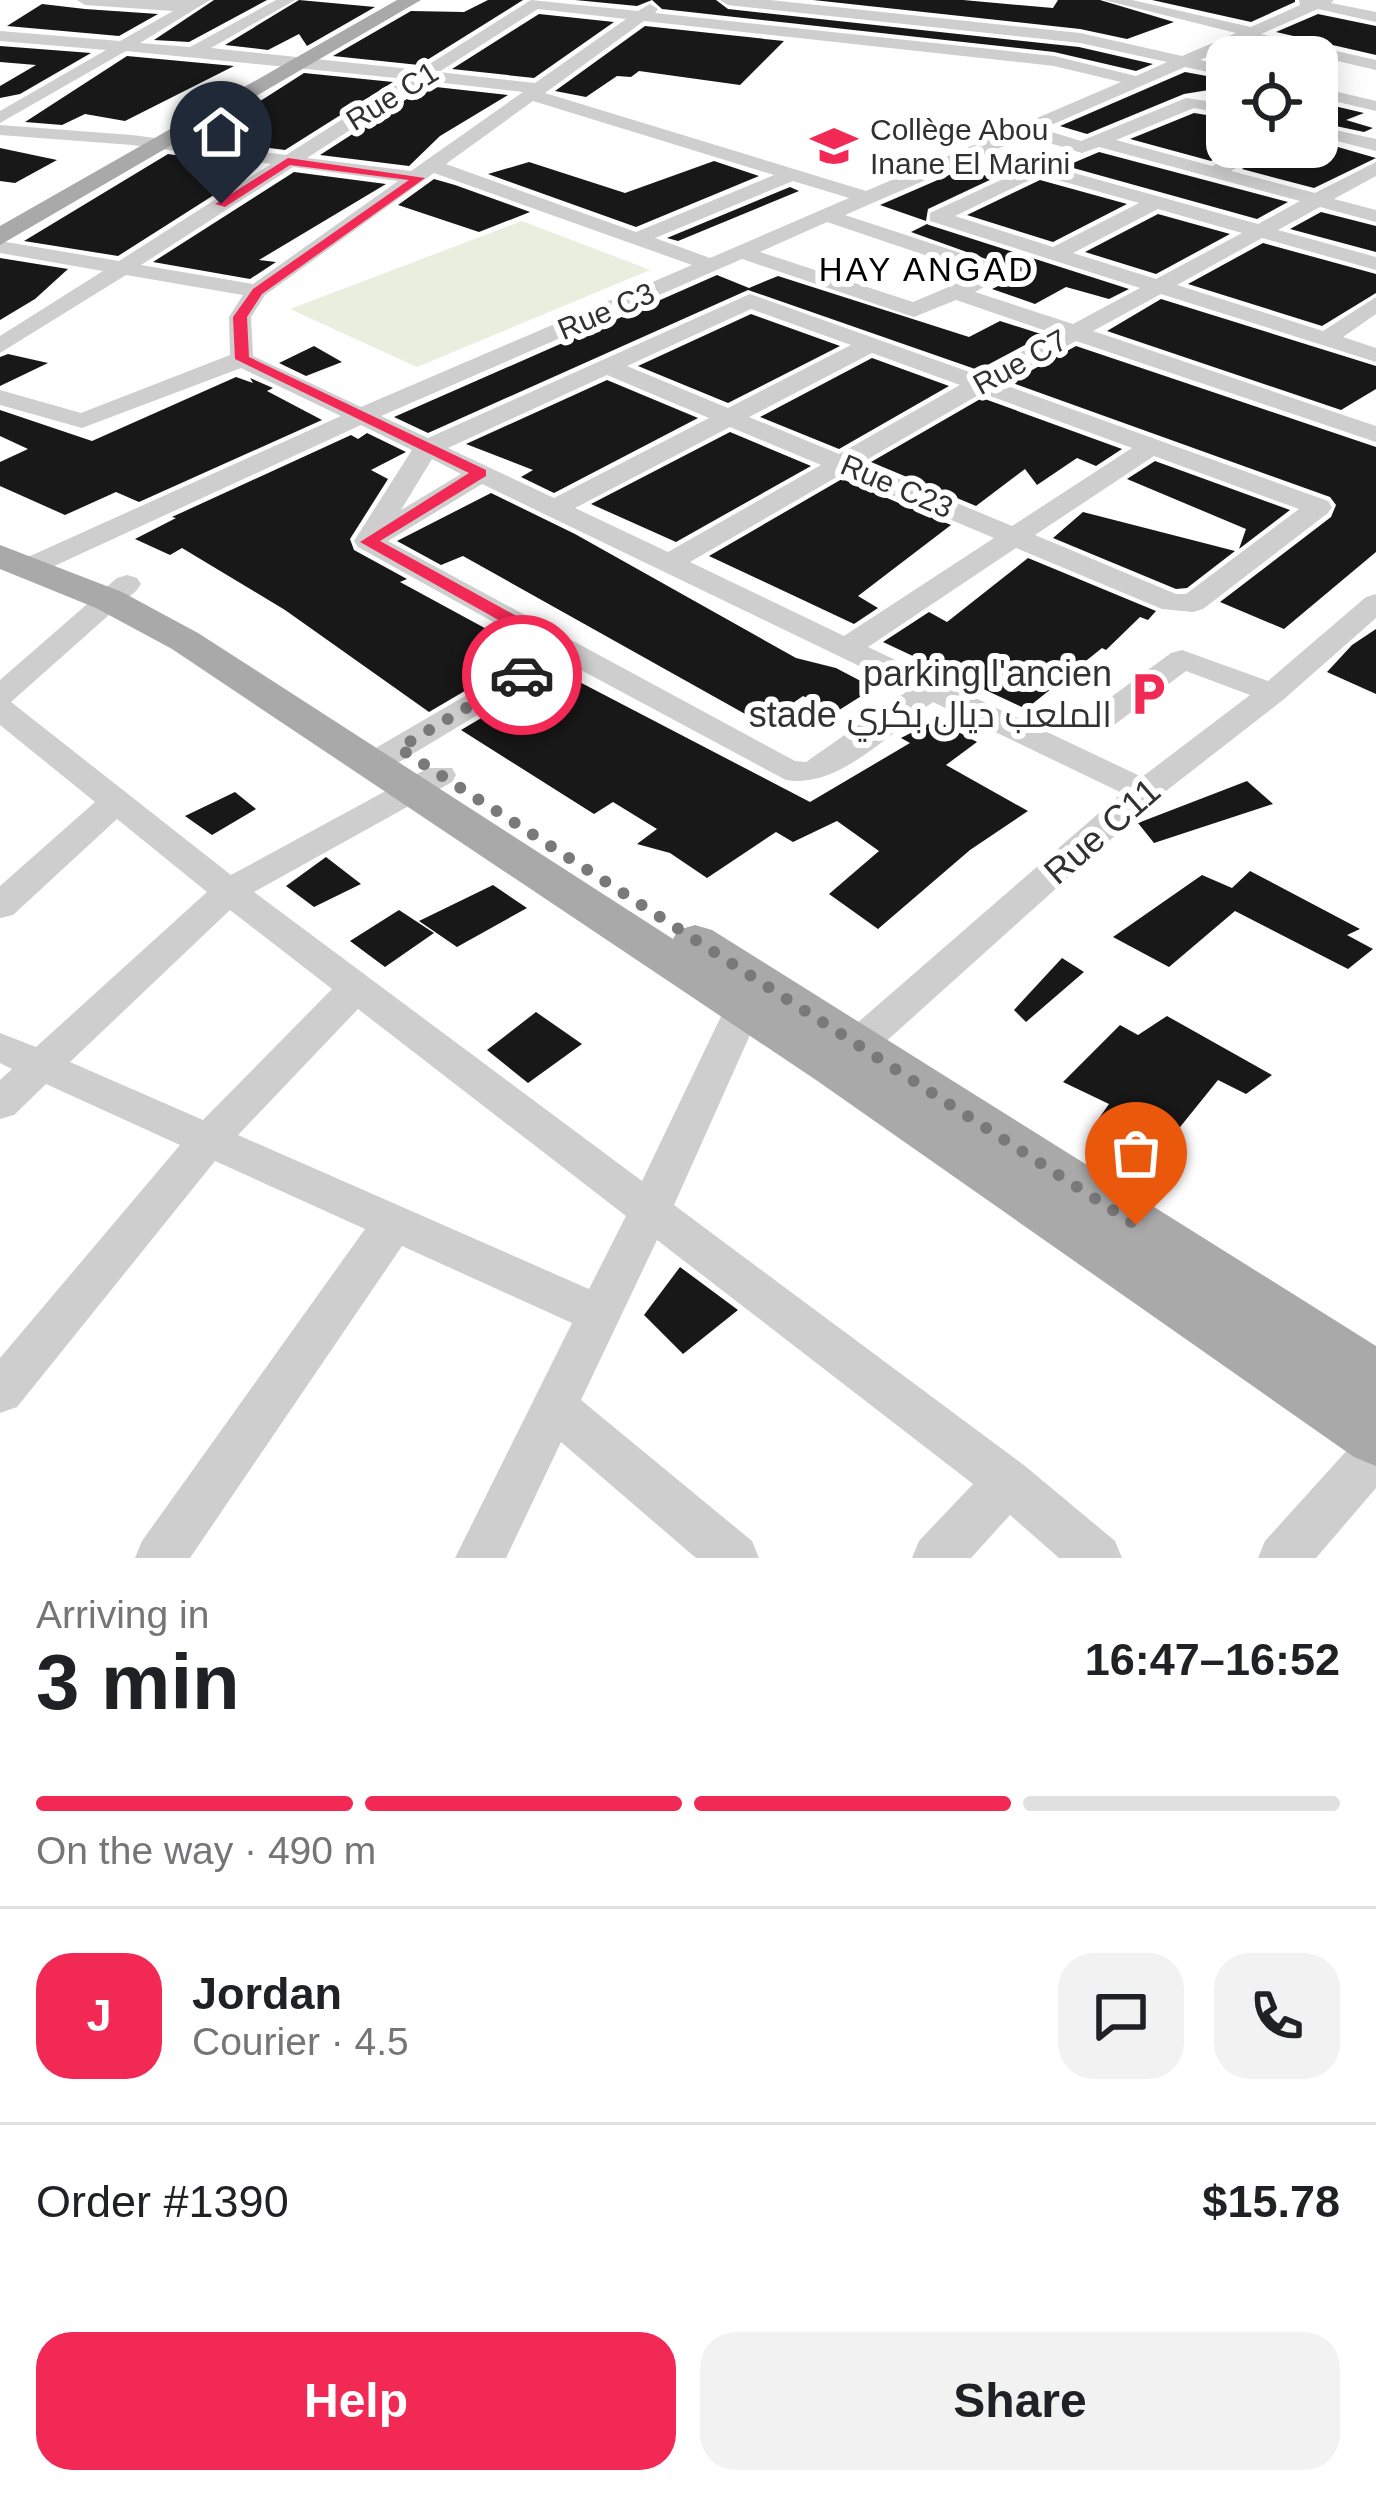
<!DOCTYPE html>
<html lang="en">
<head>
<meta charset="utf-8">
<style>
	:root { --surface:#fff; --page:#f2f2f2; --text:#202124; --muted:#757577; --line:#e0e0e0; --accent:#f22855 }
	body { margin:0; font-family:Helvetica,Cairo,sans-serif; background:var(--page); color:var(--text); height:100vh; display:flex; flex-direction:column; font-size:45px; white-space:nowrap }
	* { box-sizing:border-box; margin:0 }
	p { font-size:39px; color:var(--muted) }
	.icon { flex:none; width:66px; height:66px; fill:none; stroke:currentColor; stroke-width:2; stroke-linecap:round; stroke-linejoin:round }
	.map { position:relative; height:1558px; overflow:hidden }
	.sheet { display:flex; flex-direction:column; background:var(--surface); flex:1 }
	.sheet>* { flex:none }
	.tools { position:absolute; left:1206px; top:36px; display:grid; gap:24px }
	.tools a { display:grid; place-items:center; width:132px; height:132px; border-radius:24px; background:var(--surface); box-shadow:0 6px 30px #0003; font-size:60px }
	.pin { position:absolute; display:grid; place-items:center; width:102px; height:102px; color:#fff; margin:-123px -51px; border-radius:50% 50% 50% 0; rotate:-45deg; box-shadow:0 0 12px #0007 }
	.pin .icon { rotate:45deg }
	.courier { position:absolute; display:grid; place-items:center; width:120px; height:120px; margin:-60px; border:9px solid #f22855; border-radius:50%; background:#fff; color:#222; box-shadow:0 3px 15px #0007 }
	.headline em { font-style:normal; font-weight:700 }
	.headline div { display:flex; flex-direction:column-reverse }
	.headline { display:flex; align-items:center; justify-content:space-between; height:204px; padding:0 36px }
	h1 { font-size:78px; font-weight:700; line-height:90px }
	.bar { display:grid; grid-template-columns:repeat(4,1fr); gap:18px 12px; align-content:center; height:144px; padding:0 36px }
	.bar i { height:15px; border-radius:9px; background:var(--line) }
	.bar .selected { background:var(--accent) }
	.bar p { grid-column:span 4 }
	.line { display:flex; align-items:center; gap:30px; padding:0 36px; border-top:3px solid var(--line) }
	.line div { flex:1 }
	.round { display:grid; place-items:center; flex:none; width:126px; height:126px; border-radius:36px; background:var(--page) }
	.cta { display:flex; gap:24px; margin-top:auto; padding:24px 36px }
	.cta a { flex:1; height:138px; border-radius:36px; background:var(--accent); color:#fff; font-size:48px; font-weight:700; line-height:138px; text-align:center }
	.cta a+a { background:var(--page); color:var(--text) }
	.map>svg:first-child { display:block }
	.green { fill:#e9eede }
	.building { fill:#181818 }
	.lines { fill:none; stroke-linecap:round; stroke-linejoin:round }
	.minor { fill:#cecece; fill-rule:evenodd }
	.major { fill:#a9a9a9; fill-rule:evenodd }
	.route { fill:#f22855 }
	.done { stroke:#797979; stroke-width:12; stroke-dasharray:0 21.6 }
	.labels { text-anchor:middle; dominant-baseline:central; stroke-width:12; stroke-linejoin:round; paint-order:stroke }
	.far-street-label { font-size:30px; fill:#313131; stroke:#fff }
	.far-poi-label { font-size:30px; fill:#313131; stroke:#fff; text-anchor:start }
	.far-neighbourhood-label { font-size:33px; letter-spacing:3px; fill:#000; stroke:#fff }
	.poi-label { font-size:36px; fill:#313131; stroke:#fff; text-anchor:end }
	.street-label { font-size:36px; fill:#313131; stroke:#fff }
</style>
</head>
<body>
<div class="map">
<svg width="1376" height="1558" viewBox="0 0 1376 1558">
	<rect width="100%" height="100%" fill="#fff"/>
	<!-- green -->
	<path class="green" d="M522,221l128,49 -233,97 -127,-58z"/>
	<!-- building -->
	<path class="building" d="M214,0h53l-78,42 -35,-2z
		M299,0l76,7 -68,39 -8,-12 -31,16 -43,-5z
		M488,0h35l-104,65 -86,-9 78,-45 53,1z
		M575,0h141l12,9 351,38 74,17 -17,7 -82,-19 -392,-43 -10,-9 -15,6z
		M813,0h150l90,8 5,-8h42l74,22 -47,17 -47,-10z
		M1152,0h143v2l-44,20z
		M42,4l43,5 73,5 -39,22 -112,-10z
		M539,14l75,8 -80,56 -82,-9z
		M1318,14l58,12v29l-100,-23z
		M645,26l139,15 -44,44 -101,-14 -8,6 -14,-1 -31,21 -31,-6z
		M0,46l91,7 -71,41 -20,4v-12l36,-21 -36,-3z
		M127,56l107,10 -109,55 -40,-7 -23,11 -37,-3z
		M1185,72l27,5 3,12 -31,5 -97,40 -27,-8z
		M304,73l89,9 -108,68 -84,-11z
		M427,86l81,9 -68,41 -31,30 -89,-11z
		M1317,102l47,11 -18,7 27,8 -9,4 -47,-10z
		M1194,113l25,4 -8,5 16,5v20h11l-27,14 -81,-22z
		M1317,141l59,17 -62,30 -72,-19 33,-22h42z
		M0,148l57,12 -42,23 -15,-2z
		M1099,152l189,50 -31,17 -191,-53z
		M168,154l90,13 -140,89 -94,-15z
		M714,161l45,15 -123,51 -148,-53 41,-12 96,31z
		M963,169l31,9 -66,31 -2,12 -46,-16z
		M294,172l92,12 -127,76 17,2 -26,17 -97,-17z
		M434,179l21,6 75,27 -51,20 -81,-27z
		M1040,180l87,24 -74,38 -86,-27z
		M790,187l9,4 -121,50 -11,-3z
		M1321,212l55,14v26l-86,-23z
		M1158,214l72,20 -74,40 -71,-22z
		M927,224l2,1 200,64 -20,10 -43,-12 -31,17 -43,-15 33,-16 -114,-41z
		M1263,243l113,31v19l-54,33 -134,-42z
		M0,258l68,11 -33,30 -35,21z
		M717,275l32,13 29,-12 191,61 31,-16 44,14 -66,35 -230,-80 -320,143 -34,-16z
		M1161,299l215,67v23l-35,21 -234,-79z
		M751,314l89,32 -112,57 -90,-37z
		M314,346l28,16 -36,14 -27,-13z
		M1076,346l300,101v105l-92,77 -64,-27 111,-85 5,-12 -6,-8 -320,-115z
		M8,354l40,9 -48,23v-29z
		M872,358l77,28 -110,63 -79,-32z
		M236,377l17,6 -3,-5 23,10 -6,3 55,29 -183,82 -23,-10 -51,23 -65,-29v-24l28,-13 -28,-13v-26l92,31z
		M607,380l91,38 -144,75 -33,-16 12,-7 -67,-26z
		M982,398l140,51 -26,17 -19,-8 -40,27 -12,-16 -49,37 -105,-44z
		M730,432l81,34 -135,76 -85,-38z
		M367,433l39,19 -35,18 17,9 -38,60 4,11 53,29 -7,3 118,64 -56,32 13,7 -46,27 -144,-102 -103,-62 -12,7 -35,-16 41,-21 -4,-1 179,-82 7,4z
		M1155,461l135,49 -51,39 7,-20 -119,-50z
		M842,479l109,46 -93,71 20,12 -24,16 -145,-68z
		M491,493l84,41 221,124 40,10 38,20 -38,24 -33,-16 -40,28 -300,-168 -22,9 -44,-24z
		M1083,512l152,39 -48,37 -11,1 -123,-51z
		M1028,558l128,53 -8,9 -8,-3 -34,33 -4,-2 -76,61 -143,-67 46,-30 18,10z
		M1376,629v65l-49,-22 25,-27z
		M568,676l242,126 100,-59 -9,-5 35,-18 41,22 -31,23 82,46 -58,39 -92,79 -49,-35 50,-43 -42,-30 -44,21 -17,-10 -69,46 -37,-25 -33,-9 20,-15 -44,-27 -19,12 -133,-84 44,-26 5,2z
		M1247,781l26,23 -119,39 -16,-20z
		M235,792l21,17 -44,26 -27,-19z
		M326,857l35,27 -47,23 -28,-21z
		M1250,871l110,58 -13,6 26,14 -25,20 -113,-58 -66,56 -56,-30 89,-62 30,13z
		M493,885l34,23 -70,39 -38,-26z
		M399,910l35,23 -49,34 -35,-26z
		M1062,958l22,14 -58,50 -12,-12z
		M536,1012l46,32 -54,39 -41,-33z
		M1167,1016l105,59 -26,19 -28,-14 -50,62 -15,-8 -11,20 -45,-33 12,-17 -46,-22 57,-57 18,10z
		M680,1267l58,43 -55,44 -39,-39z"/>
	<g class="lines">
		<!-- minor -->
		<path class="minor" d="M77,0h133l-70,43 50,4 86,-47h19l-84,48 209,22 111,-70 107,11 12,-7 8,5 -3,4 399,43 82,20 31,-14 -87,-19 -352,-38 -8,-5h50l310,33 102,23 54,-23 -132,-33h28l119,27 49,-22 -1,-5h35l-3,3 45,9v10l-58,-13 -57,25 115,26v10l-129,-30 -47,20 27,6v10l-42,-9 -143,62 39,12 105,-43 41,6v10l-33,-6 -78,32 96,26 36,-19h23l-40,24 84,22 61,-31v14l-42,23 42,11v12l-56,-15 -42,23 98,27v13l-114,-32 -85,47 146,46 53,-34v17l-33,23 33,11v14l-215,-68 -68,37 283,95v16l-300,-101 -77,42 329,118 4,6 -4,6 -125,96 -10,3 -31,-3 -146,-61 -148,99 274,130 108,-82 -64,-24 -76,57h-22l-5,-7 5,-7 83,-61 11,-3 86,31 98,-84 10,-3v24l-93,82 -126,98 -304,273 -14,5 -14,-5 -6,-10 6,-10 297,-258 -189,-91c-41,29 -94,87 -147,78l-220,-118 -180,108h-24l-4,-7 4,-7 182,-106 -186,-103 -4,-6 58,-91 -51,-25 -322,148h-20l-4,-6 4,-6 322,-145 -100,-48 -159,60 -82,-23v-15l81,23 149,-58 -1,-38 14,-22 -117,-20 -126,78v-17l103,-65 -103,-18v-12l119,20 152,-97 -139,-19 -132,-10v-10l132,10 154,20 120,-76 -280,-28 -126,72v-12l106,-61 -106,-9v-10l120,10 53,-30 -88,-6zM538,9l88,10 -91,64 -96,-11zM644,21l410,45 67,16 -255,109 -321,-98zM426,81l97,11 -112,79 -104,-13zM533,101l241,74 -138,57 -190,-68zM1027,136l55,17 17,-6 201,54 -42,23 -202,-56 12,-9 -9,-6 -129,60v8l210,67 -67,36 -98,-32 25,-14 -9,-15 -146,-48zM293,167l105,14 -145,103 -112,-19zM434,173l258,92 -331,142 -108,-51 -2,-39 14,-22zM1040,175l99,28 -86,44 -98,-31zM793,181l56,17 -139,60 -55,-20zM1158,209l84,24 -86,46 -83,-26zM827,222l148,50 2,3 -64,27 -153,-50zM742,259l172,58 42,-17 99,34 -77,41 -228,-81 -322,144 -47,-22zM751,309l100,36 -123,63 -101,-42zM872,353l88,32 -121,69 -90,-37zM607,375l102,43 -155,80 -106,-50zM982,393l150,55 -120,78 -151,-63zM730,427l91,38 -153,87 -93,-44zM1154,456l145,53 -113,85h-10l-141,-59zM432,459l29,15 -60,36zM842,474l152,64 -150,98 -154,-74zM482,484l427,206 -103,72 -11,-1 -407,-220z
			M1317,87l59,14v10l-59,-14z
			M1317,126l59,13v12l-59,-15z
			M127,575l10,3 4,6 -4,6 -126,112 220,173 197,-107h24l4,7 -4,7 -198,110 388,289 97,-202 13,-4 13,4 6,9 -97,217 351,261 90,75 7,17h-63l-49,-43 -39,43h-59l7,-17 54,-57 -316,-244 -76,160 171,141 7,17h-63l-135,-116 -55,116h-51l117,-235 -170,-77 -212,312h-55l7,-17 223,-312 -150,-68 -198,246 -17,6v-55l180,-213 -134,-61 -32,31 -14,4v-39l12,-11 -12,-6v-30l36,14 171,-155 -90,-73 -104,96 -13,3v-32l95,-84 -95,-77v-45l117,-102zM230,910l102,79 -129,131 -133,-58zM358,1009l268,207 -37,73 -351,-154z
			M1376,1431v57l-60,70h-58l7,-17 94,-104z"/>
		<!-- major -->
		<path class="major" d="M397,0h24l-421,245v-19z
			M0,545l122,47 76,41 475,306 5,-9 17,-5 17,5 664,416v120l-22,-9 -538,-377 -644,-431 -76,-41 -96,-39z"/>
	</g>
	<!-- route -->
	<path class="route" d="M288,158l137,20 -163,116 -15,23 2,40 237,113v6l-106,65 191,105v7l-42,26 -16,-4 39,-25 -192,-108 109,-69 -234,-114 -2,-42 20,-28 156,-109 -119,-15 -65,42 -10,-3z"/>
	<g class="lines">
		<!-- done -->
		<path class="done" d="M522,675l-123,73 737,477"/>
	</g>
	<!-- icons -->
	<defs>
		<g id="school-bare" transform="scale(3.6)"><path d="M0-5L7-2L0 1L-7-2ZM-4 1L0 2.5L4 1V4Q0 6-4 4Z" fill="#f22855" stroke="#fff" stroke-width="2.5" paint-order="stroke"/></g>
		<g id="parking-bare" transform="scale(3.6)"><path d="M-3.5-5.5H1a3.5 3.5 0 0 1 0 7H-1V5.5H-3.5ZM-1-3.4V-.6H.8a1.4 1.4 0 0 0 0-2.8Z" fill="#f22855" stroke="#fff" stroke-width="2.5" paint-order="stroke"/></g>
	</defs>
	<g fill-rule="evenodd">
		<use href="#school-bare" x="834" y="146"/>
		<use href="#parking-bare" x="1148" y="694"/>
	</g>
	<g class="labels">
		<!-- far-street labels -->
		<g class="far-street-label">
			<text transform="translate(392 96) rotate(-32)">Rue C1</text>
			<text transform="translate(606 311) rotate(-23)">Rue C3</text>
			<text transform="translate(1020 362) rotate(-29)">Rue C7</text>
			<text transform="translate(897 486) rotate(23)">Rue C23</text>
		</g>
		<!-- far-poi labels -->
		<g class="far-poi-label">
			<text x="870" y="129">Collège Abou<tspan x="870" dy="34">Inane El Marini</tspan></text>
		</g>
		<!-- far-neighbourhood labels -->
		<g class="far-neighbourhood-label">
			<text x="927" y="269">HAY ANGAD</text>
		</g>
		<!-- poi labels -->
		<g class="poi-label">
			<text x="1112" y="673">parking l'ancien<tspan x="1112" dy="41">stade الملعب ديال بكري</tspan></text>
		</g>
		<!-- street labels -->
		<g class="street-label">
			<text transform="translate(1102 831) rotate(-41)">Rue C11</text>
		</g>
	</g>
</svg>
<div class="tools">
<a><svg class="icon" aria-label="locate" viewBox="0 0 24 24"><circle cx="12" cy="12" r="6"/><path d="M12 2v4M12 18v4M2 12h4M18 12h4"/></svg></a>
</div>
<div class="pin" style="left:1136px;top:1225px;background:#ea580c"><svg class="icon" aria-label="bag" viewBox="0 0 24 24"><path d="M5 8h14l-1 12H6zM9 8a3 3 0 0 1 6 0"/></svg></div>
<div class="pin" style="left:221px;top:204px;background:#1f2937"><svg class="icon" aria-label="home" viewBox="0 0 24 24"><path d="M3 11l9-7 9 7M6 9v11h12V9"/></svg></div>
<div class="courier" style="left:522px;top:675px"><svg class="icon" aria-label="car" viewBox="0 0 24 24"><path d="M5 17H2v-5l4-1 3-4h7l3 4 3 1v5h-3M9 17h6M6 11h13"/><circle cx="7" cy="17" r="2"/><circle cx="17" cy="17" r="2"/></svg></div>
</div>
<section class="sheet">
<div class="headline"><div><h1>3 min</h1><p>Arriving in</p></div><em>16:47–16:52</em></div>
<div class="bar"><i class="selected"></i><i class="selected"></i><i class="selected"></i><i></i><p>On the way · 490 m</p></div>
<div class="line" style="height:216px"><b class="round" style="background:var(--accent);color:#fff">J</b><div><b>Jordan</b><p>Courier · 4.5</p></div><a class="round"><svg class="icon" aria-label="chat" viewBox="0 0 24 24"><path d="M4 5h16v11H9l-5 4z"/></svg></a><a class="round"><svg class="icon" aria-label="phone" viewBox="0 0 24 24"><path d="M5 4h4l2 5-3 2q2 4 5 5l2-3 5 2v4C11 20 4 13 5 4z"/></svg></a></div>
<div class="line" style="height:156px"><div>Order #1390</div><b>$15.78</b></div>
<div class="cta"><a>Help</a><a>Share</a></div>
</section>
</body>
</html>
